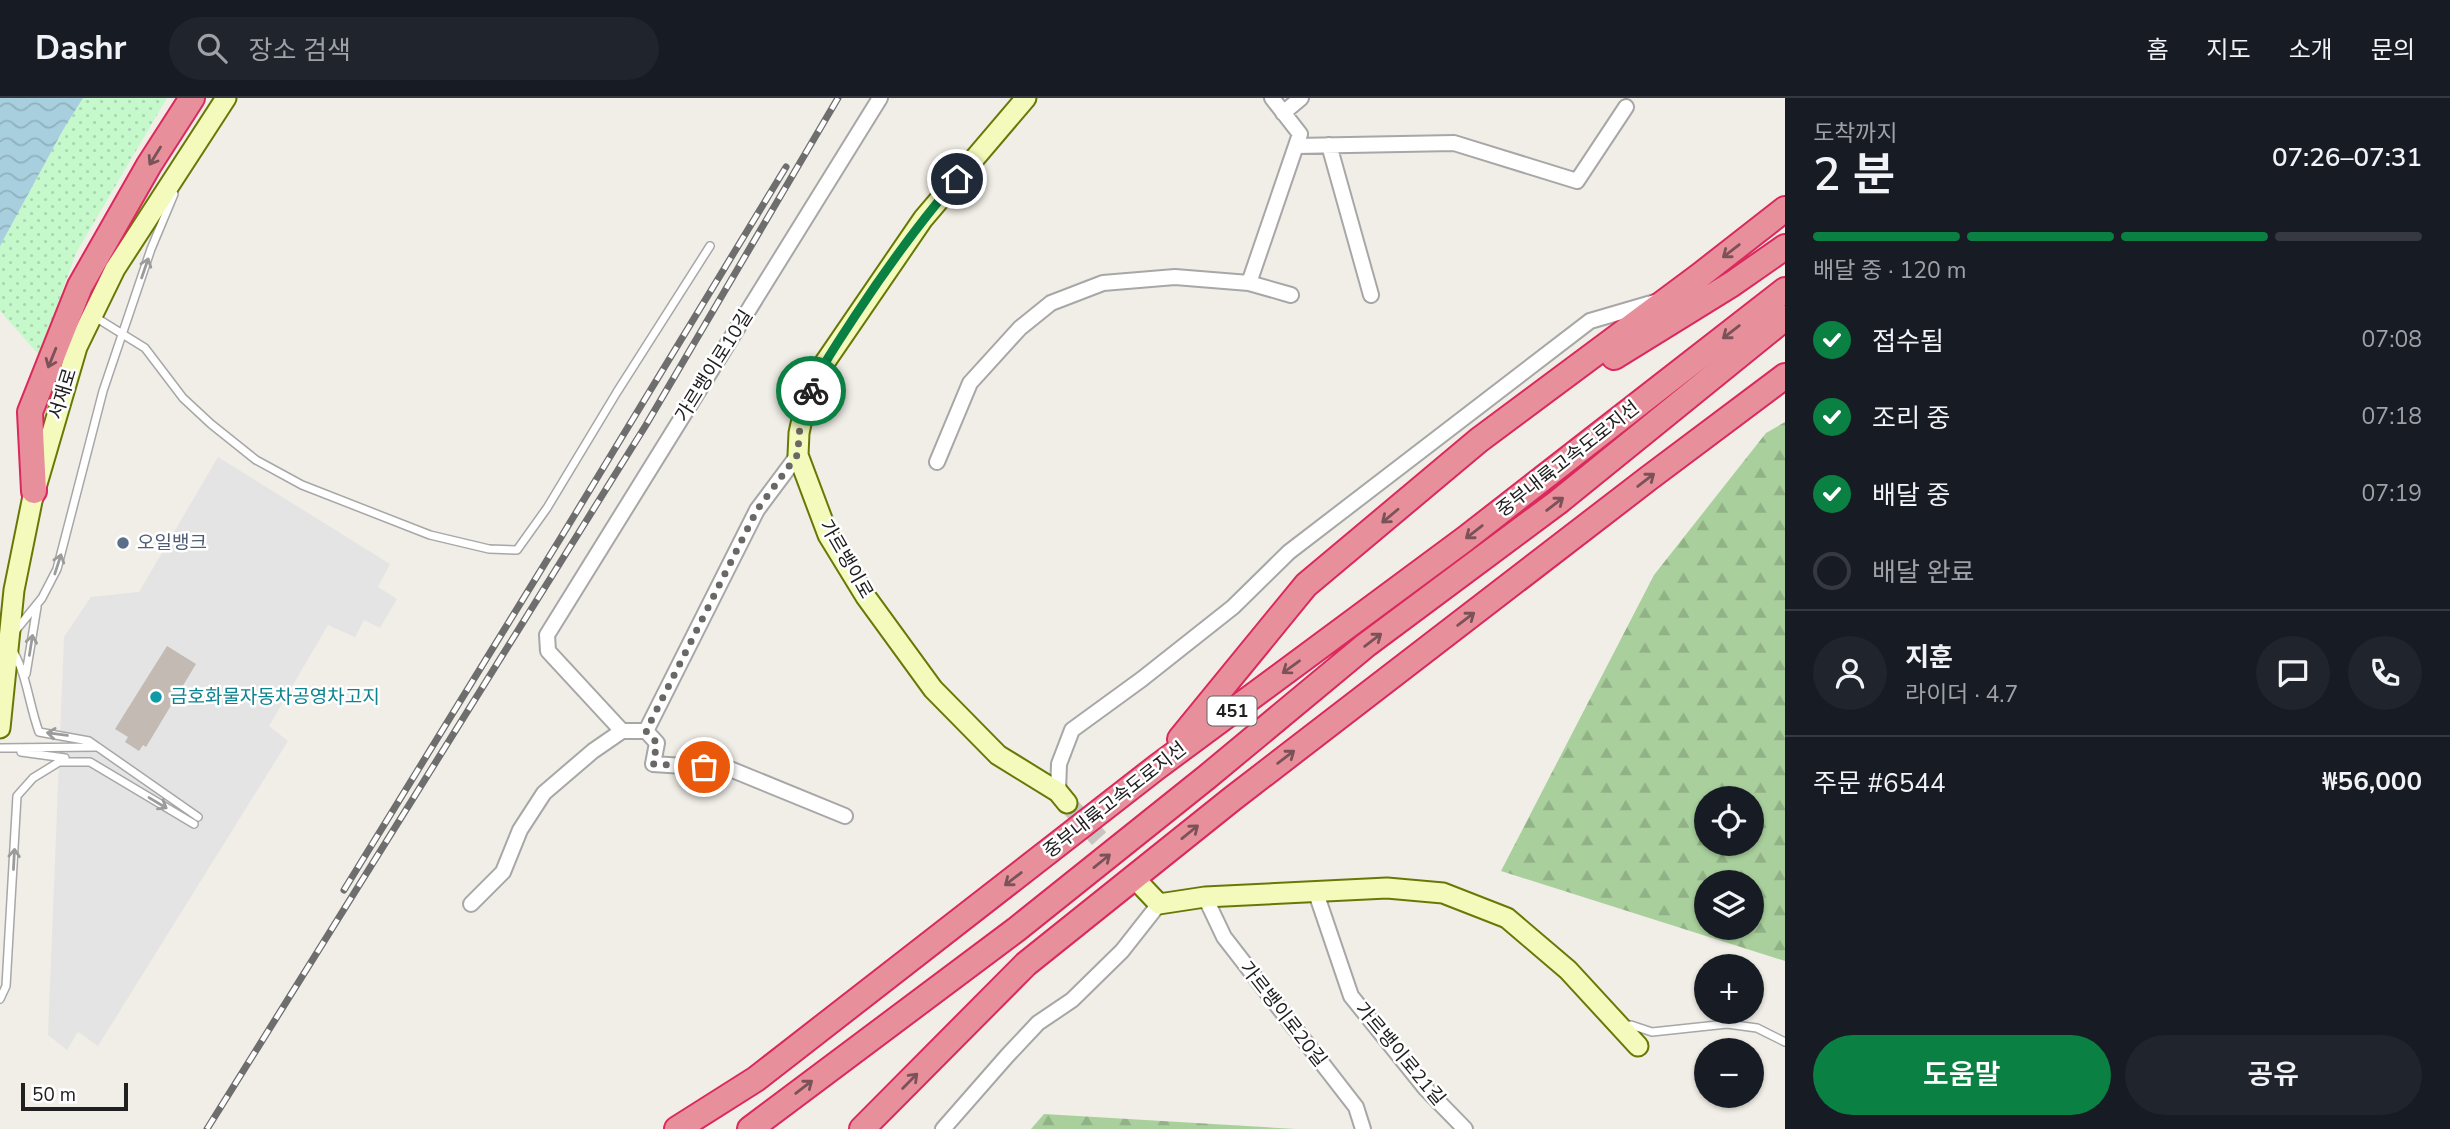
<!DOCTYPE html>
<html lang="ko">
<head>
<meta charset="utf-8">
<style>
	:root { --surface:#171b24; --page:#20242c; --text:#f1f3f6; --muted:#9ea1a6; --line:#363941; --accent:#0b8043 }
	body { margin:0; font-family:"Nunito Sans","Noto Sans KR",sans-serif; background:var(--page); color:var(--text); height:100vh; display:flex; flex-direction:column; font-size:26px; white-space:nowrap }
	* { box-sizing:border-box; margin:0 }
	p { font-size:23px; color:var(--muted) }
	.icon { flex:none; width:38px; height:38px; fill:none; stroke:currentColor; stroke-width:2; stroke-linecap:round; stroke-linejoin:round }
	.map { position:relative; flex:1; overflow:hidden }
	.drawer { display:flex; flex-direction:column; background:var(--surface); width:665px }
	.drawer>* { flex:none }
	.controls { position:absolute; left:1694px; top:688px; display:grid; gap:14px }
	.controls a { display:grid; place-items:center; width:70px; height:70px; border-radius:50%; background:var(--surface); box-shadow:0 2px 5px #0004; font-size:35px }
	.scale { position:absolute; left:21px; bottom:18px; width:107px; box-sizing:border-box; padding-left:7px; border:4px solid #202020; border-top:0; font-size:19px; line-height:24px; white-space:nowrap; color:#202020; -webkit-text-stroke:5px #fff; paint-order:stroke }
	.pin { position:absolute; display:grid; place-items:center; width:60px; height:60px; color:#fff; margin:-30px; border:4px solid #fff; border-radius:50%; box-shadow:0 2px 7px #0007 }
	.courier { position:absolute; display:grid; place-items:center; width:70px; height:70px; margin:-35px; border:5px solid #0b8043; border-radius:50%; background:#fff; color:#222; box-shadow:0 2px 9px #0007 }
	.head em { font-style:normal; font-weight:600 }
	.head div { display:flex; flex-direction:column-reverse }
	.head { display:flex; align-items:center; justify-content:space-between; height:119px; padding:0 28px }
	h1 { font-size:46px; font-weight:600; line-height:52px }
	.bar { display:grid; grid-template-columns:repeat(4,1fr); gap:10px 7px; align-content:center; height:84px; padding:0 28px }
	.bar i { height:9px; border-radius:5px; background:var(--line) }
	.bar .selected { background:var(--accent) }
	.bar p { grid-column:span 4 }
	.line { display:flex; align-items:center; gap:18px; padding:0 28px; border-top:2px solid var(--line) }
	.line div { flex:1 }
	.round { display:grid; place-items:center; flex:none; width:74px; height:74px; border-radius:37px; background:var(--page) }
	ol { padding:0 28px; list-style:none }
	li { display:flex; align-items:center; gap:21px; height:77px }
	li p { margin-inline-start:auto }
	li .icon { padding:7px; border-radius:50%; background:var(--accent); color:#fff; stroke-width:4 }
	li:last-child { color:var(--muted) }
	li i { width:38px; height:38px; border:4px solid var(--line); border-radius:50% }
	.cta { display:flex; gap:14px; margin-top:auto; padding:14px 28px }
	.cta a { flex:1; height:80px; border-radius:42px; background:var(--accent); color:#fff; font-size:28px; font-weight:600; line-height:80px; text-align:center }
	.cta a+a { background:var(--page); color:var(--text) }
	header { display:flex; align-items:center; gap:42px; box-sizing:border-box; height:98px; padding:0 35px; background:var(--surface); border-bottom:2px solid var(--line) }
	header strong { font-size:33px }
	nav { display:flex; gap:38px; margin-inline-start:auto; font-size:24px }
	.search { width:490px; height:63px; background:var(--page); display:flex; align-items:center; gap:18px; box-sizing:border-box; padding:0 24px; border-radius:38px; color:var(--muted); font-size:26px }
	main { display:flex; flex:1; min-height:0 }
	.map>svg:first-child { display:block }
	.forest { fill:url(#forest-firs); fill-rule:evenodd }
	.park { fill:url(#park-dots) }
	.parking { fill:#e4e4e4 }
	.water { fill:url(#water-waves) }
	.building { fill:#c2bab3 }
	.lines { fill:none; stroke-linecap:round; stroke-linejoin:round }
	.secondary-tunnel { stroke:#c7c5bf; stroke-width:19; stroke-dasharray:19 10; stroke-linecap:butt }
	.lane-casing { stroke:#a7a7a7; stroke-width:10 }
	.street-casing { stroke:#a7a7a7; stroke-width:18 }
	.secondary-casing { stroke:#677905; stroke-width:23 }
	.highway-casing { stroke:#db285d; stroke-width:28 }
	.lane { stroke:#fff; stroke-width:7 }
	.street { stroke:#fff; stroke-width:14 }
	.secondary { stroke:#f4f9bc; stroke-width:19 }
	.highway { stroke:#e7909c; stroke-width:24 }
	.rail-casing { stroke:#6e6e6e; stroke-width:7 }
	.rail { stroke:#fff; stroke-width:4.5; stroke-dasharray:13; stroke-linecap:butt }
	.oneway { stroke:#7a5258 }
	.oneway2 { stroke:#9b9b9b }
	.done { stroke:#696866; stroke-width:7; stroke-dasharray:0 12.6 }
	.route { stroke:#0b8043; stroke-width:9 }
	.service-dot { fill:#5c6f8a; stroke:#fff; stroke-width:2.5 }
	.culture-dot { fill:#0f9aa8; stroke:#fff; stroke-width:2.5 }
	.labels { text-anchor:middle; dominant-baseline:central; stroke-width:5; stroke-linejoin:round; paint-order:stroke }
	.shield { fill:#fff; stroke:#636363; stroke-width:2 }
	.shield-label { font-size:18px; font-weight:bold; fill:#202020 }
	.street-label { font-size:19px; fill:#202020; stroke:#fff }
	.service-label { font-size:19px; fill:#4e5e75; stroke:#fff; text-anchor:start }
	.culture-label { font-size:19px; fill:#0d838f; stroke:#fff; text-anchor:start }
</style>
</head>
<body>
<header>
<strong>Dashr</strong>
<div class="search"><svg class="icon" aria-label="search" viewBox="0 0 24 24"><circle cx="10" cy="10" r="6"/><path d="M15 15l6 6"/></svg>장소 검색</div>
<nav><a>홈</a><a>지도</a><a>소개</a><a>문의</a></nav>
</header>
<main>
<div class="map">
<svg width="1785" height="1031" viewBox="0 0 1785 1031">
	<defs>
		<pattern id="forest-firs" width="22" height="20" patternUnits="userSpaceOnUse" patternTransform="scale(1.75)"><rect width="22" height="20" fill="#a9d09c"/><path d="M5 1l3.5 6h-7zM16 11l3.5 6h-7z" fill="#91b286"/></pattern>
		<pattern id="park-dots" width="8" height="8" patternUnits="userSpaceOnUse" patternTransform="scale(1.75)"><rect width="8" height="8" fill="#c5f9cc"/><path d="M2 2h.1M6 6h.1" fill="none" stroke="#a9d5af" stroke-width="1.8" stroke-linecap="round"/></pattern>
		<pattern id="water-waves" width="16" height="10" patternUnits="userSpaceOnUse" patternTransform="scale(1.75)"><rect width="16" height="10" fill="#a8cfde"/><path d="M0 5q4-4 8 0t8 0" fill="none" stroke="#90b1be"/></pattern>
	</defs>
	<rect width="100%" height="100%" fill="#f1eee7"/>
	<!-- forest -->
	<path class="forest" d="M1785,324v539l-284,-90 153,-296 112,-142zM1706,700h46v46h-46zM1706,784h46v46h-46z
		M1044,1016l252,15h-265z"/>
	<!-- park -->
	<path class="park" d="M83,0h84l-91,155 -37,102 -39,-44v-65l63,-116z"/>
	<!-- parking -->
	<path class="parking" d="M218,359l172,107 -12,23 19,12 -17,29 -16,-8 -9,17 -27,-12 -59,101 19,15 -190,305 -20,-14 -11,18 -19,-15 16,-398 27,-40 48,-5z"/>
	<!-- water -->
	<path class="water" d="M0,0h83l-20,32 -63,116z"/>
	<!-- building -->
	<path class="building" d="M167,548l29,18 -50,83 -3,-2 -4,6 -14,-9 3,-5 -13,-8z"/>
	<g class="lines">
		<!-- secondary-tunnel -->
		<path class="secondary-tunnel" d="M1067,705l73,81"/>
		<!-- lane casing -->
		<g class="lane-casing">
			<path id="lane" d="M95,219l50,31 38,50 28,26 45,36 46,25 128,50 59,14 28,1 30,-42 70,-116 93,-146
				M16,532l26,-32 15,-29 46,-178 48,-142 23,-55
				M13,553c14,24 16,54 26,81l50,9 109,76
				M26,576l11,-67
				M0,650l96,-1
				M21,654l44,6
				M0,901l6,-13 11,-190 16,-18 26,-16h31l104,62
				M1623,928l8,-1 21,7 75,-8 30,4 28,14"/>
		</g>
		<!-- street casing -->
		<g class="street-casing">
			<path id="street" d="M1283,15l18,-15
				M1329,47l42,150
				M1296,48l158,-3 123,38 49,-74
				M1249,185l51,-149 -28,-36
				M798,357l-41,55 -111,221h-24l-74,-80 -1,-16 333,-537
				M937,364l33,-79 50,-55 31,-25 52,-20 72,-6 74,6 42,12
				M646,633l11,12 -4,21 77,5 115,47
				M1058,694l1,-28 13,-34 70,-51 91,-72 56,-55 301,-231 65,-19
				M1316,795l35,103 75,93 39,40
				M1205,799l19,40 132,170 7,22
				M471,806l32,-32 17,-42 24,-37 49,-42 29,-20
				M943,1031l64,-73 31,-33 34,-23 50,-49 37,-47"/>
		</g>
		<!-- secondary casing -->
		<g class="secondary-casing">
			<path id="secondary" d="M1026,0l-103,121 -102,149 -15,33 -7,32 -1,22 30,80 38,62 67,92 65,66 60,37 9,11
				M0,630l14,-138 18,-89 45,-154 38,-78 111,-171
				M1140,786l19,20 46,-7 182,-9 56,5 64,25 61,52 70,76"/>
		</g>
		<!-- highway casing -->
		<g class="highway-casing">
			<path id="highway" d="M1614,259l118,-73 53,-37
				M34,393l-4,-79 50,-126 69,-121 43,-67
				M1180,641l126,-154 173,-145 219,-163 87,-68
				M677,1031l79,-50 401,-312 308,-228 320,-249
				M750,1031l267,-200 190,-152 159,-132 192,-143 227,-184
				M862,1031l164,-165 206,-165 417,-321 136,-102"/>
		</g>
		<!-- lane -->
		<use href="#lane" class="lane"/>
		<!-- street -->
		<use href="#street" class="street"/>
		<!-- secondary -->
		<use href="#secondary" class="secondary"/>
		<!-- highway -->
		<use href="#highway" class="highway"/>
		<!-- rail casing -->
		<g class="rail-casing">
			<path id="rail" d="M344,792l216,-351 226,-372
				M207,1031l439,-704 192,-327"/>
		</g>
		<!-- rail -->
		<use href="#rail" class="rail"/>
	</g>
	<!-- one-way arrows -->
	<defs><path id="oneway-shaft" d="M-6 0H5M1.5-3L5.5 0L1.5 3" fill="none" stroke-width="1.6" stroke-linecap="round" stroke-linejoin="round" transform="scale(1.75)"/></defs>
	<g class="oneway">
		<use href="#oneway-shaft" transform="translate(155 58) rotate(122)"/>
		<use href="#oneway-shaft" transform="translate(1731 153) rotate(142)"/>
		<use href="#oneway-shaft" transform="translate(1731 234) rotate(142)"/>
		<use href="#oneway-shaft" transform="translate(52 260) rotate(112)"/>
		<use href="#oneway-shaft" transform="translate(1646 382) rotate(-38)"/>
		<use href="#oneway-shaft" transform="translate(1555 406) rotate(-38)"/>
		<use href="#oneway-shaft" transform="translate(1390 418) rotate(140)"/>
		<use href="#oneway-shaft" transform="translate(1474 434) rotate(142)"/>
		<use href="#oneway-shaft" transform="translate(1466 521) rotate(-37)"/>
		<use href="#oneway-shaft" transform="translate(1373 542) rotate(-37)"/>
		<use href="#oneway-shaft" transform="translate(1291 569) rotate(144)"/>
		<use href="#oneway-shaft" transform="translate(1286 659) rotate(-37)"/>
		<use href="#oneway-shaft" transform="translate(1190 734) rotate(-39)"/>
		<use href="#oneway-shaft" transform="translate(1102 763) rotate(-39)"/>
		<use href="#oneway-shaft" transform="translate(1013 781) rotate(142)"/>
		<use href="#oneway-shaft" transform="translate(910 983) rotate(-45)"/>
		<use href="#oneway-shaft" transform="translate(804 989) rotate(-38)"/>
	</g>
	<g class="oneway2">
		<use href="#oneway-shaft" transform="translate(145 170) rotate(-71)"/>
		<use href="#oneway-shaft" transform="translate(58 466) rotate(-72)"/>
		<use href="#oneway-shaft" transform="translate(31 547) rotate(-81)"/>
		<use href="#oneway-shaft" transform="translate(57 636) rotate(-172)"/>
		<use href="#oneway-shaft" transform="translate(158 705) rotate(31)"/>
		<use href="#oneway-shaft" transform="translate(14 761) rotate(-87)"/>
	</g>
	<g class="lines">
		<!-- done -->
		<path class="done" d="M704,669l-51,-3 4,-21 -11,-12 111,-221 41,-56 1,-21 12,-42"/>
		<!-- route -->
		<path class="route" d="M811,293c12,-28 29,-52 46,-78 31,-47 64,-92 100,-134"/>
	</g>
	<!-- markers -->
	<circle class="service-dot" cx="123" cy="445" r="7"/>
	<circle class="culture-dot" cx="156" cy="599" r="7"/>
	<g class="labels">
		<!-- shield labels -->
		<rect class="shield" x="1207.5" y="598.5" width="49" height="29" rx="5"/>
		<g class="shield-label">
			<text x="1232" y="613">451</text>
		</g>
		<!-- street labels -->
		<g class="street-label">
			<text transform="translate(714 268) rotate(-58)">가르뱅이로10길</text>
			<text transform="translate(63 296) rotate(-73)">서재로</text>
			<text transform="translate(1568 361) rotate(-38)">중부내륙고속도로지선</text>
			<text transform="translate(846 461) rotate(60)">가르뱅이로</text>
			<text transform="translate(1115 702) rotate(-38)">중부내륙고속도로지선</text>
			<text transform="translate(1283 916) rotate(52)">가르뱅이로20길</text>
			<text transform="translate(1400 956) rotate(50)">가르뱅이로21길</text>
		</g>
		<!-- service labels -->
		<g class="service-label">
			<text x="137" y="445">오일뱅크</text>
		</g>
		<!-- culture labels -->
		<g class="culture-label">
			<text x="170" y="599">금호화물자동차공영차고지</text>
		</g>
	</g>
</svg>
<div class="controls">
<a><svg class="icon" aria-label="locate" viewBox="0 0 24 24"><circle cx="12" cy="12" r="6"/><path d="M12 2v4M12 18v4M2 12h4M18 12h4"/></svg></a>
<a><svg class="icon" aria-label="layers" viewBox="0 0 24 24"><path d="M12 4l9 5-9 5-9-5zM3 14l9 5 9-5"/></svg></a>
<a>+</a>
<a>−</a>
</div>
<div class="scale">50 m</div>
<div class="pin" style="left:704px;top:669px;background:#ea580c"><svg class="icon" aria-label="bag" viewBox="0 0 24 24"><path d="M5 8h14l-1 12H6zM9 8a3 3 0 0 1 6 0"/></svg></div>
<div class="pin" style="left:957px;top:81px;background:#1f2937"><svg class="icon" aria-label="home" viewBox="0 0 24 24"><path d="M3 11l9-7 9 7M6 9v11h12V9"/></svg></div>
<div class="courier" style="left:811px;top:293px"><svg class="icon" aria-label="bike" viewBox="0 0 24 24"><circle cx="6" cy="16" r="4"/><circle cx="18" cy="16" r="4"/><path d="M6 16l4-8h5l3 8M10 8l3 8H6M13 5h3"/></svg></div>
</div>
<section class="drawer">
<div class="head"><div><h1>2 분</h1><p>도착까지</p></div><em>07:26–07:31</em></div>
<div class="bar"><i class="selected"></i><i class="selected"></i><i class="selected"></i><i></i><p>배달 중 · 120 m</p></div>
<ol>
<li><svg class="icon" aria-label="check" viewBox="0 0 24 24"><path d="M5 12l5 5 9-10"/></svg>접수됨<p>07:08</p></li>
<li><svg class="icon" aria-label="check" viewBox="0 0 24 24"><path d="M5 12l5 5 9-10"/></svg>조리 중<p>07:18</p></li>
<li><svg class="icon" aria-label="check" viewBox="0 0 24 24"><path d="M5 12l5 5 9-10"/></svg>배달 중<p>07:19</p></li>
<li><i></i>배달 완료</li>
</ol>
<div class="line" style="height:126px"><a class="round"><svg class="icon" aria-label="person" viewBox="0 0 24 24"><circle cx="12" cy="8" r="4"/><path d="M4 21q1-7 8-7t8 7"/></svg></a><div><b>지훈</b><p>라이더 · 4.7</p></div><a class="round"><svg class="icon" aria-label="chat" viewBox="0 0 24 24"><path d="M4 5h16v11H9l-5 4z"/></svg></a><a class="round"><svg class="icon" aria-label="phone" viewBox="0 0 24 24"><path d="M5 4h4l2 5-3 2q2 4 5 5l2-3 5 2v4C11 20 4 13 5 4z"/></svg></a></div>
<div class="line" style="height:91px"><div>주문 #6544</div><b>₩56,000</b></div>
<div class="cta"><a>도움말</a><a>공유</a></div>
</section>
</main>
</body>
</html>
